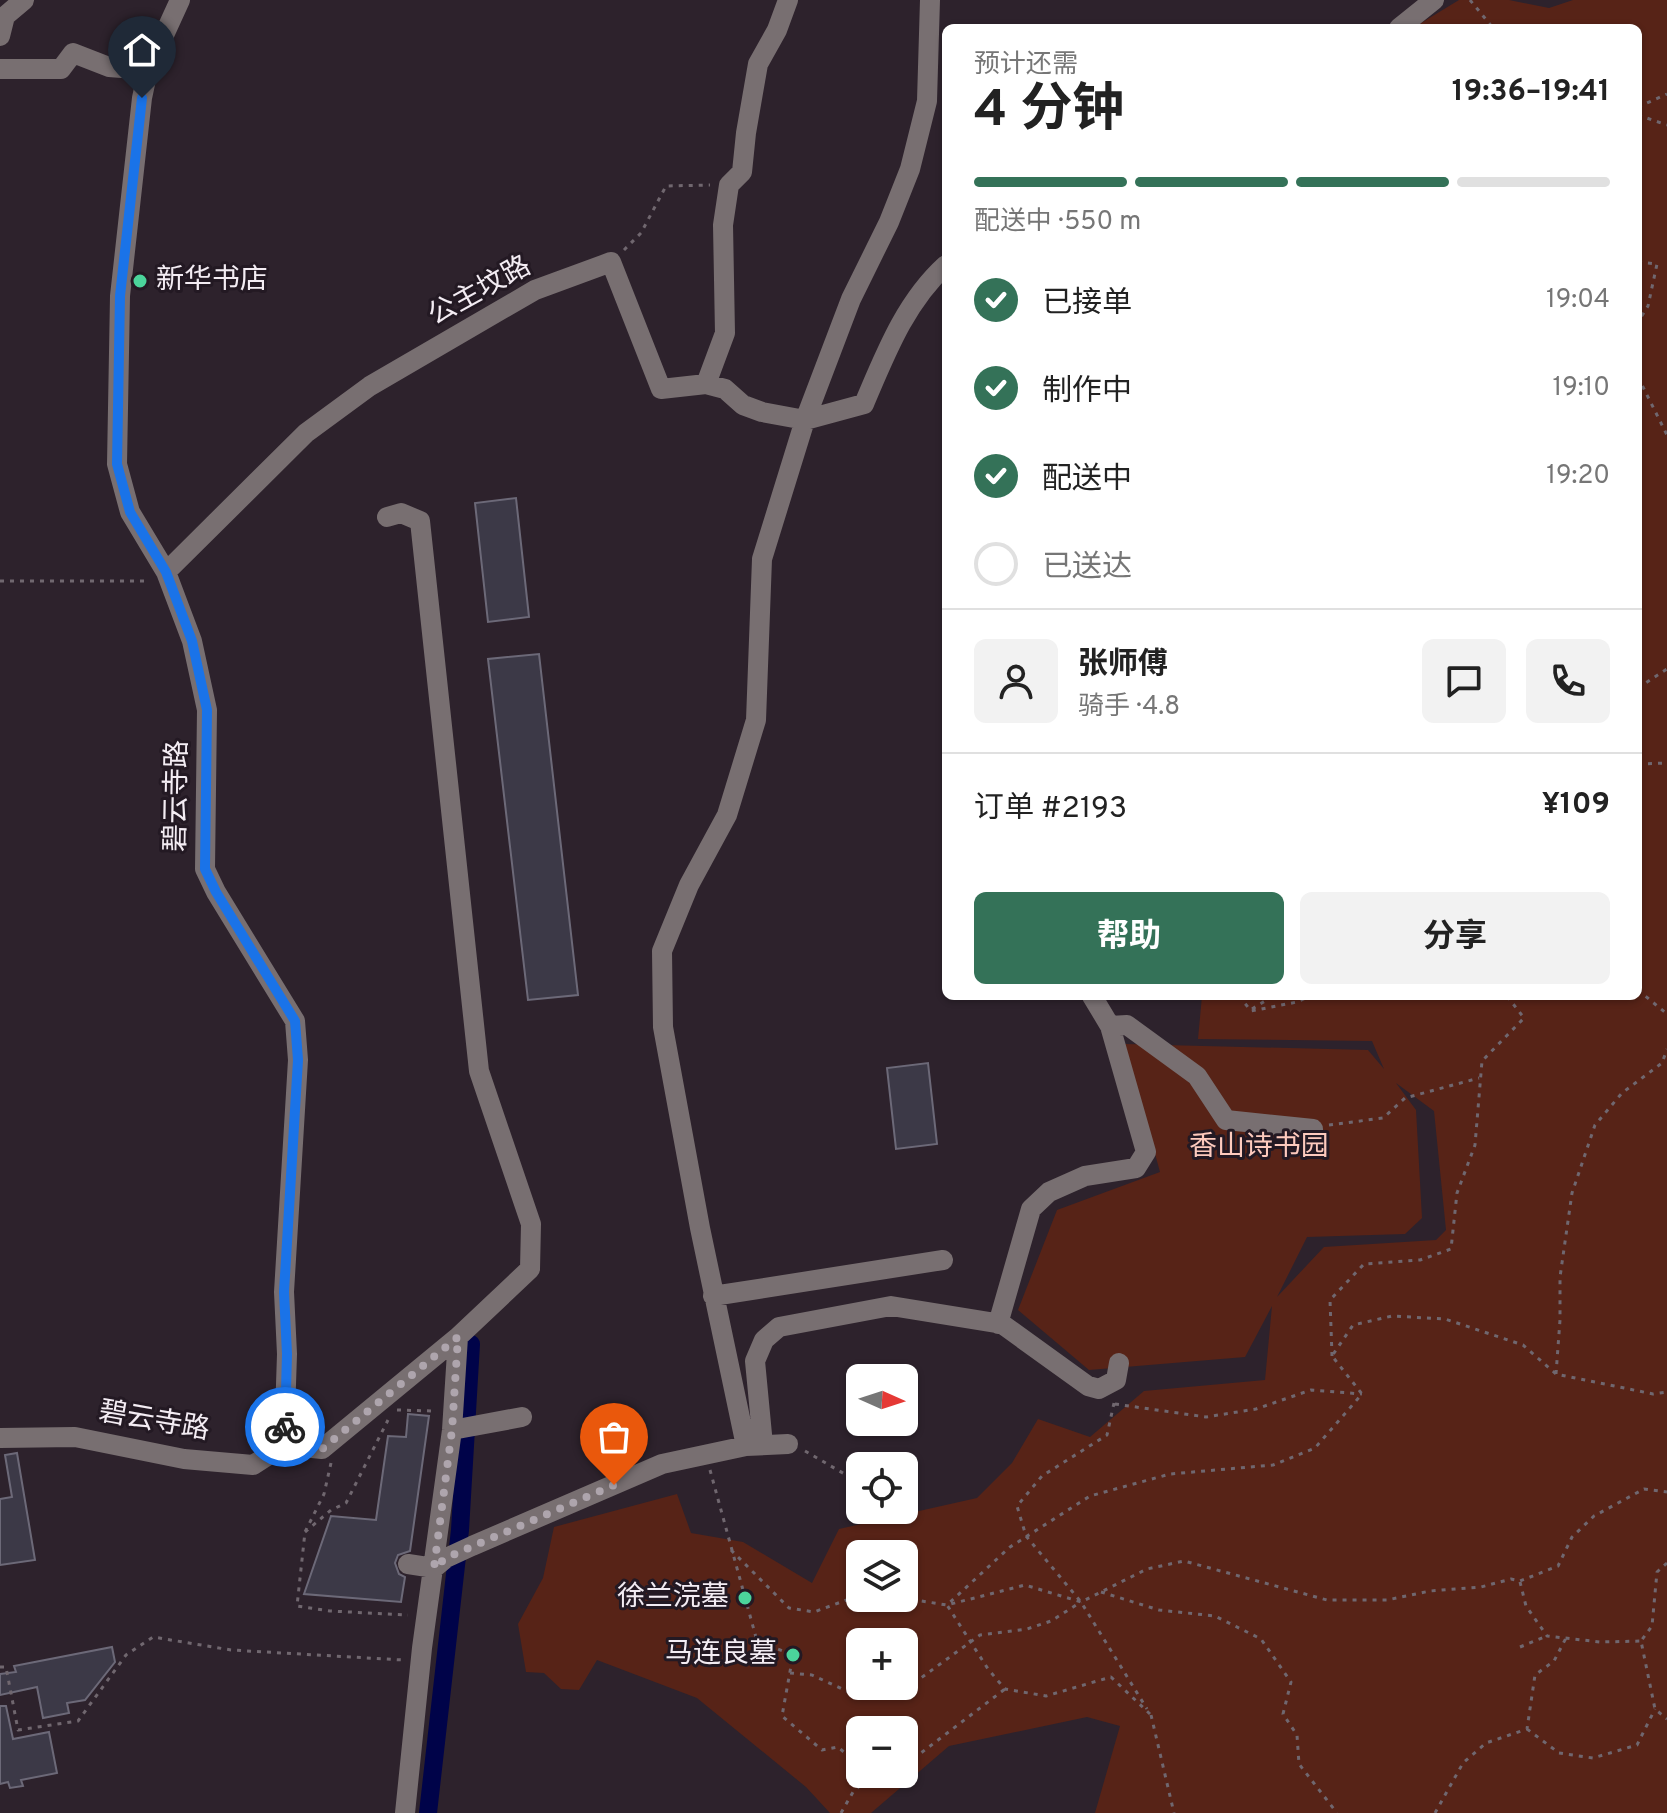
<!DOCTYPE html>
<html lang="zh">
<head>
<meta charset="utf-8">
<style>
	:root { --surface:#fff; --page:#f2f2f2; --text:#222; --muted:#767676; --line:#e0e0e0; --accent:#347258 }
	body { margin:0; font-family:Overpass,"Noto Sans SC",sans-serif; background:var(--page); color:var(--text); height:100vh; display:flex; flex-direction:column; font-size:30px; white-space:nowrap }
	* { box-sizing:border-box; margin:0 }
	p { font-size:26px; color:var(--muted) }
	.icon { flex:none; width:44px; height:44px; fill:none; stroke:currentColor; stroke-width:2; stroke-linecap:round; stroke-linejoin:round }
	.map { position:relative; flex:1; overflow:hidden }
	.side { position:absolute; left:942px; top:24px; width:700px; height:976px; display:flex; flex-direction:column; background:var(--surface); border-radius:12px; box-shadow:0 2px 6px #0004 }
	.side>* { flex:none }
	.needle { width:52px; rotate:93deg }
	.buttons { position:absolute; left:846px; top:1364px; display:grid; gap:16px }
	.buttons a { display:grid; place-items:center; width:72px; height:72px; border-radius:12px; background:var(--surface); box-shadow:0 2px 6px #0004; font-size:40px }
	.pin { position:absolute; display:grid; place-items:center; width:68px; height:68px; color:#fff; margin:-82px -34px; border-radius:50% 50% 50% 0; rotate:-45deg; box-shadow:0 0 8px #0007 }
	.pin .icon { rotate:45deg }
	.courier { position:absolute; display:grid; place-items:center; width:80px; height:80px; margin:-40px; border:6px solid #1a73e8; border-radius:50%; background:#fff; color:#222; box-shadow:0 2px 10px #0007 }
	.head em { font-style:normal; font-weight:700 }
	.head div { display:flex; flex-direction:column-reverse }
	.head { display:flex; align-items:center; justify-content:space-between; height:136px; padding:0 32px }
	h1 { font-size:52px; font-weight:700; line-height:60px }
	.bar { display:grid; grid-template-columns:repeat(4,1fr); gap:12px 8px; align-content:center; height:96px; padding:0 32px }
	.bar i { height:10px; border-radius:6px; background:var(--line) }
	.bar .on { background:var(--accent) }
	.bar p { grid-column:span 4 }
	.line { display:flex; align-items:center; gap:20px; padding:0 32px; border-top:2px solid var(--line) }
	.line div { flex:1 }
	.round { display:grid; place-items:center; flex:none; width:84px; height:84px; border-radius:12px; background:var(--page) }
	ol { padding:0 32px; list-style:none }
	li { display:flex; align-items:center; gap:24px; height:88px }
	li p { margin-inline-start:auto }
	li .icon { padding:8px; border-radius:50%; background:var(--accent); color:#fff; stroke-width:4 }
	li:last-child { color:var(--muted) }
	li i { width:44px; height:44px; border:4px solid var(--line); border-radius:50% }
	.cta { display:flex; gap:16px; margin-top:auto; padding:16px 32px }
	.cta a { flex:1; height:92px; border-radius:12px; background:var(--accent); color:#fff; font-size:32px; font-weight:700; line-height:92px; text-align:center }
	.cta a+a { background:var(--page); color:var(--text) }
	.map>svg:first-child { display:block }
	.green { fill:#572317; fill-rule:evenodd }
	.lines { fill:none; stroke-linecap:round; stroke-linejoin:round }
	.canal { stroke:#000349; stroke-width:18 }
	.building { fill:#3c3947; stroke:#6c6978; stroke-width:2 }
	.path { stroke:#70676f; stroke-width:3; stroke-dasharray:4 6; stroke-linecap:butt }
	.minor { stroke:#786f71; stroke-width:20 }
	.done { stroke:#aea5ad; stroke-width:8; stroke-dasharray:0 14.4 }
	.route { stroke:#1a73e8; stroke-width:10 }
	.poi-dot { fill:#4bd49b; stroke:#231923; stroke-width:3 }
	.labels { text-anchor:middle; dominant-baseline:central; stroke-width:6; stroke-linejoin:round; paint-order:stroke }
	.poi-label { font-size:28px; fill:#f3ecf3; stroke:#231923; text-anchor:end }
	.street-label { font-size:28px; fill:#f3ecf3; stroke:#231923 }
	.park-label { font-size:28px; fill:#fdcabd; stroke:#231923 }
</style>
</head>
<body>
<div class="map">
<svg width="1667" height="1813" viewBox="0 0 1667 1813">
	<rect width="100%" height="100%" fill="#2d222c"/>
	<!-- green -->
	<path class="green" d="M1459,0h50l40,8 24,-8h94v1813h-572l25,-87 -33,-9 -138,29 -78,67h-41l-24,-26 -109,-89 -100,-38 -18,30 -18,-1 -17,-16 -18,-1 -8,-48 25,-46 11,-51 123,-33 14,39 52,9 69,41 27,-54 138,-31 35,-35 26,-44 52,18 54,-46 121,-11 7,-74 -27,51 -156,13 -71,-60 39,-100 103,-38 -35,-128 243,6 16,19 -12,-28 -174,-2 4,-43h436v-968h-225zM1396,1083l38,28 12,119 -10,10 -112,7 -47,50 30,-60 98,-3 17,-16 -6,-108zM860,1554h44v44h-44zM860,1642h44v44h-44zM860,1730h44v44h-44z"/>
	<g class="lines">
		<!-- canal -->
		<path class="canal" d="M428,1813l32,-283 11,-186"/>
	</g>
	<!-- building -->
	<path class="building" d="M516,498l13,119 -41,5 -13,-119z
		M539,654l39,341 -50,5 -40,-341z
		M928,1063l9,81 -41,5 -9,-81z
		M408,1414l21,2 -19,135 -12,4 -3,8 4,11 6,3 -4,25 -97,-8 27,-78 45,4 12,-84 18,1z
		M17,1453l18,107 -35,5v-66l12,-2 -7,-42z
		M112,1647l3,15 -30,38 -18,3 2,10 -26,5 -6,-31 -37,8v-21l16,-2 -2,-6z
		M0,1706h6l7,33 36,-7 8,41 -36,7 2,6 -13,2 -2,-6 -8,2z"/>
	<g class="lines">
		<!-- path -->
		<path class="path" d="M1470,0l23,28
			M1638,107l29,-13
			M1638,115l29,10
			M624,250l17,-17 25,-47 44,-1
			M1638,262l19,2 -9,42 -10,16
			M1638,377l29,58
			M0,581h149
			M1638,688l29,-19
			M1638,764l29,-1
			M1638,990l29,24
			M1239,996l12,15 46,-9 13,-6
			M1252,1009l21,-13
			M1329,1125l54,-7 22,-20 74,-20
			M1332,1356l-2,-56 34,-36 56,-4 31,-11 6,-56 18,-48 7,-84 42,-43 -17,-22
			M1556,1374l4,-54v-43l12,-84 23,-68 27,-32 40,-30 5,-14
			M1114,1403l-7,32 -65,41 -25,30 9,30 55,66 66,107
			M1115,1404l91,13 50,-8 55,-19 51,4
			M397,1410l37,1
			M805,1451l55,32
			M331,1463l-7,31 -19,38 -8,74 33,5 78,4
			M710,1470l47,171 36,14 -11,61 40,34 16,-3 22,19
			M305,1532l26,-22 15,-7 42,-83
			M731,1550l58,58 25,4 46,-17
			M1667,1563l-10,9 -5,54 -11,15 14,68 12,10
			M1520,1582l6,24 21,30 53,6 41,-1
			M1101,1592l58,18 56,6 46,23 30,43 -8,32 14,21 2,29 38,49
			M902,1598l45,7 78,-20 56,17 66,-33 37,-8 143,39h60l43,-9 51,-4 30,-8 9,2 38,-15 14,-29 22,-21 50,-27 23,3
			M1520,1647l27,-11
			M0,1667h6l12,63 60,-9 48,-66 27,-18 78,13 172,10
			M790,1673l22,2 41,19 28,1 33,-12 66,-48 47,-6 24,-8 30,-19
			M1150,1714l-39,-37 -65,19 -41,-7 -17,-20 -41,-64 63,-58 80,-51 80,-22 103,-9 42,-17 47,-54 -30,-38 21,-31 39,-9 53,3 78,26 33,29 97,20 14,-2
			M1151,1715l23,98
			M1527,1729l32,24 34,5 44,-13 18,-36
			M904,1762l13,-6 88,-67
			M841,1813l12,-21 18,-16
			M1435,1813l28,-50 23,-20 41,-14 8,-54 19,-14 12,-23"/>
		<!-- minor -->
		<path class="minor" d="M1399,28l35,-28
			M0,36l5,-20 19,-16
			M0,69h61l12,-16 36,14 39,3
			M706,384l19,-51 -2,-108 6,-40 13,-13 4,-39 12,-69 19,-34 11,-30
			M387,517l14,-4 19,8 59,550 52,153 -1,45 -72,68 -6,93 -30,218 -17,165
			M166,572l140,-139 64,-47 165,-96 76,-28 50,127 45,-5 19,5 18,16 19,7 43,8 59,-16c21,-49 41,-102 82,-139
			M1110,1026l17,-1 70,51 29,44 87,9
			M713,1296l230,-36
			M998,1324l33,-115 18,-17 36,-16 51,-8 10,-16 -36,-126 -18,-30
			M452,1430l70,-13
			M0,1438l75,-1 109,22 69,6 31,-20 3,-91 -3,-62 14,-232 -3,-39 -79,-129 -11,-23 2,-159 -15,-69 -26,-69 -36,-60 -13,-48 3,-168 22,-198 6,-28 32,-70
			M284,1445l38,4 136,-112
			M763,1445l-8,-84 9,-21 15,-13 112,-21 111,18 86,62 11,3 17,-9 3,-17
			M746,1446l-46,-218 -37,-201 -1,-76 27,-66 38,-70 29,-95 6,-161 43,-139 46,-121 38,-77 21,-53 17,-68 3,-101
			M408,1564l26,4 12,-10 26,-12 190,-82 84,-18 42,-2"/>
	</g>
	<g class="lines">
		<!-- done -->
		<path class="done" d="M285,1427l-1,18 38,4 136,-112 -6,93 -18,138 12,-10 168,-73"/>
		<!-- route -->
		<path class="route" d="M142,98l-22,198 -3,168 13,48 36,60 26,69 15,69 -2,159 11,23 79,129 3,39 -14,232 3,62 -2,73"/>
	</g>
	<!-- markers -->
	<g class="poi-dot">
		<circle cx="140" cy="281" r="8"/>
		<circle cx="745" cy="1598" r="8"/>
		<circle cx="793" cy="1655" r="8"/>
	</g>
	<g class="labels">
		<!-- poi labels -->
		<g class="poi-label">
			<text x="156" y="281" text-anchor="start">新华书店</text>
			<text x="729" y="1598">徐兰浣墓</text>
			<text x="777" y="1655">马连良墓</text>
		</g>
		<!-- street labels -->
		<g class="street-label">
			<text transform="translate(480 292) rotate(-29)">公主坟路</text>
			<text transform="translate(178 796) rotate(-89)">碧云寺路</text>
			<text transform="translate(154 1422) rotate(10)">碧云寺路</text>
		</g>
		<!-- park labels -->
		<g class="park-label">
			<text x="1259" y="1148">香山诗书园</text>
		</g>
	</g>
</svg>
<div class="buttons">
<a><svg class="needle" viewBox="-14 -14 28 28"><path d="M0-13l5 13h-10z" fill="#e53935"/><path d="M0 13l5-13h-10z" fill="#767676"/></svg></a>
<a><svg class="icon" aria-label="locate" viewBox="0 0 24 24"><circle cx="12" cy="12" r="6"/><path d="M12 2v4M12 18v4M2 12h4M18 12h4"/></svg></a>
<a><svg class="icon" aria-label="layers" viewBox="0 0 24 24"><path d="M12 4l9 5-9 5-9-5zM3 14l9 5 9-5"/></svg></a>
<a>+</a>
<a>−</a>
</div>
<div class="pin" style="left:614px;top:1485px;background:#ea580c"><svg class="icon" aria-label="bag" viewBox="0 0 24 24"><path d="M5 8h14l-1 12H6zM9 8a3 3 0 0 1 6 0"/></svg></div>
<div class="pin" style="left:142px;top:98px;background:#1f2937"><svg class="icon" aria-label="home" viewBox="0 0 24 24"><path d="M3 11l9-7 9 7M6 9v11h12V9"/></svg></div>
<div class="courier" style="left:285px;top:1427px"><svg class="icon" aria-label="bike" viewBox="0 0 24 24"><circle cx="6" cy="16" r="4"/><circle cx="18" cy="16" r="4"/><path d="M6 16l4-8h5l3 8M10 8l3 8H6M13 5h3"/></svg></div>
<section class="side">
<div class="head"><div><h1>4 分钟</h1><p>预计还需</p></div><em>19:36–19:41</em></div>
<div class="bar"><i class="on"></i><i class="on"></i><i class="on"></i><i></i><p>配送中 · 550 m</p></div>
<ol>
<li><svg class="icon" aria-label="check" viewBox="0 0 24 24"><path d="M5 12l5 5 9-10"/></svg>已接单<p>19:04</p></li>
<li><svg class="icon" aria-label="check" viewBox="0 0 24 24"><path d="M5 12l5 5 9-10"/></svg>制作中<p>19:10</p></li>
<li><svg class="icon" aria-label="check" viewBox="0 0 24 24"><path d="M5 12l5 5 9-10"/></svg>配送中<p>19:20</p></li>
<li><i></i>已送达</li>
</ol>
<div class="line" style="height:144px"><a class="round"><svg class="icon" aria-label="person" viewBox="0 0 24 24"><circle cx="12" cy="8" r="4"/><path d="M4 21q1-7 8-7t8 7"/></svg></a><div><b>张师傅</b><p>骑手 · 4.8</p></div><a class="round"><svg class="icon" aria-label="chat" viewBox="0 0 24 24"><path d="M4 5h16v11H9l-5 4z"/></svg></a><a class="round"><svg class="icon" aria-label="phone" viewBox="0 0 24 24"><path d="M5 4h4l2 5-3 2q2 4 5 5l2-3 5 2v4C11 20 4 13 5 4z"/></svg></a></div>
<div class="line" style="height:104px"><div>订单 #2193</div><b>¥109</b></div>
<div class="cta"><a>帮助</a><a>分享</a></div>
</section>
</div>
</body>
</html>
